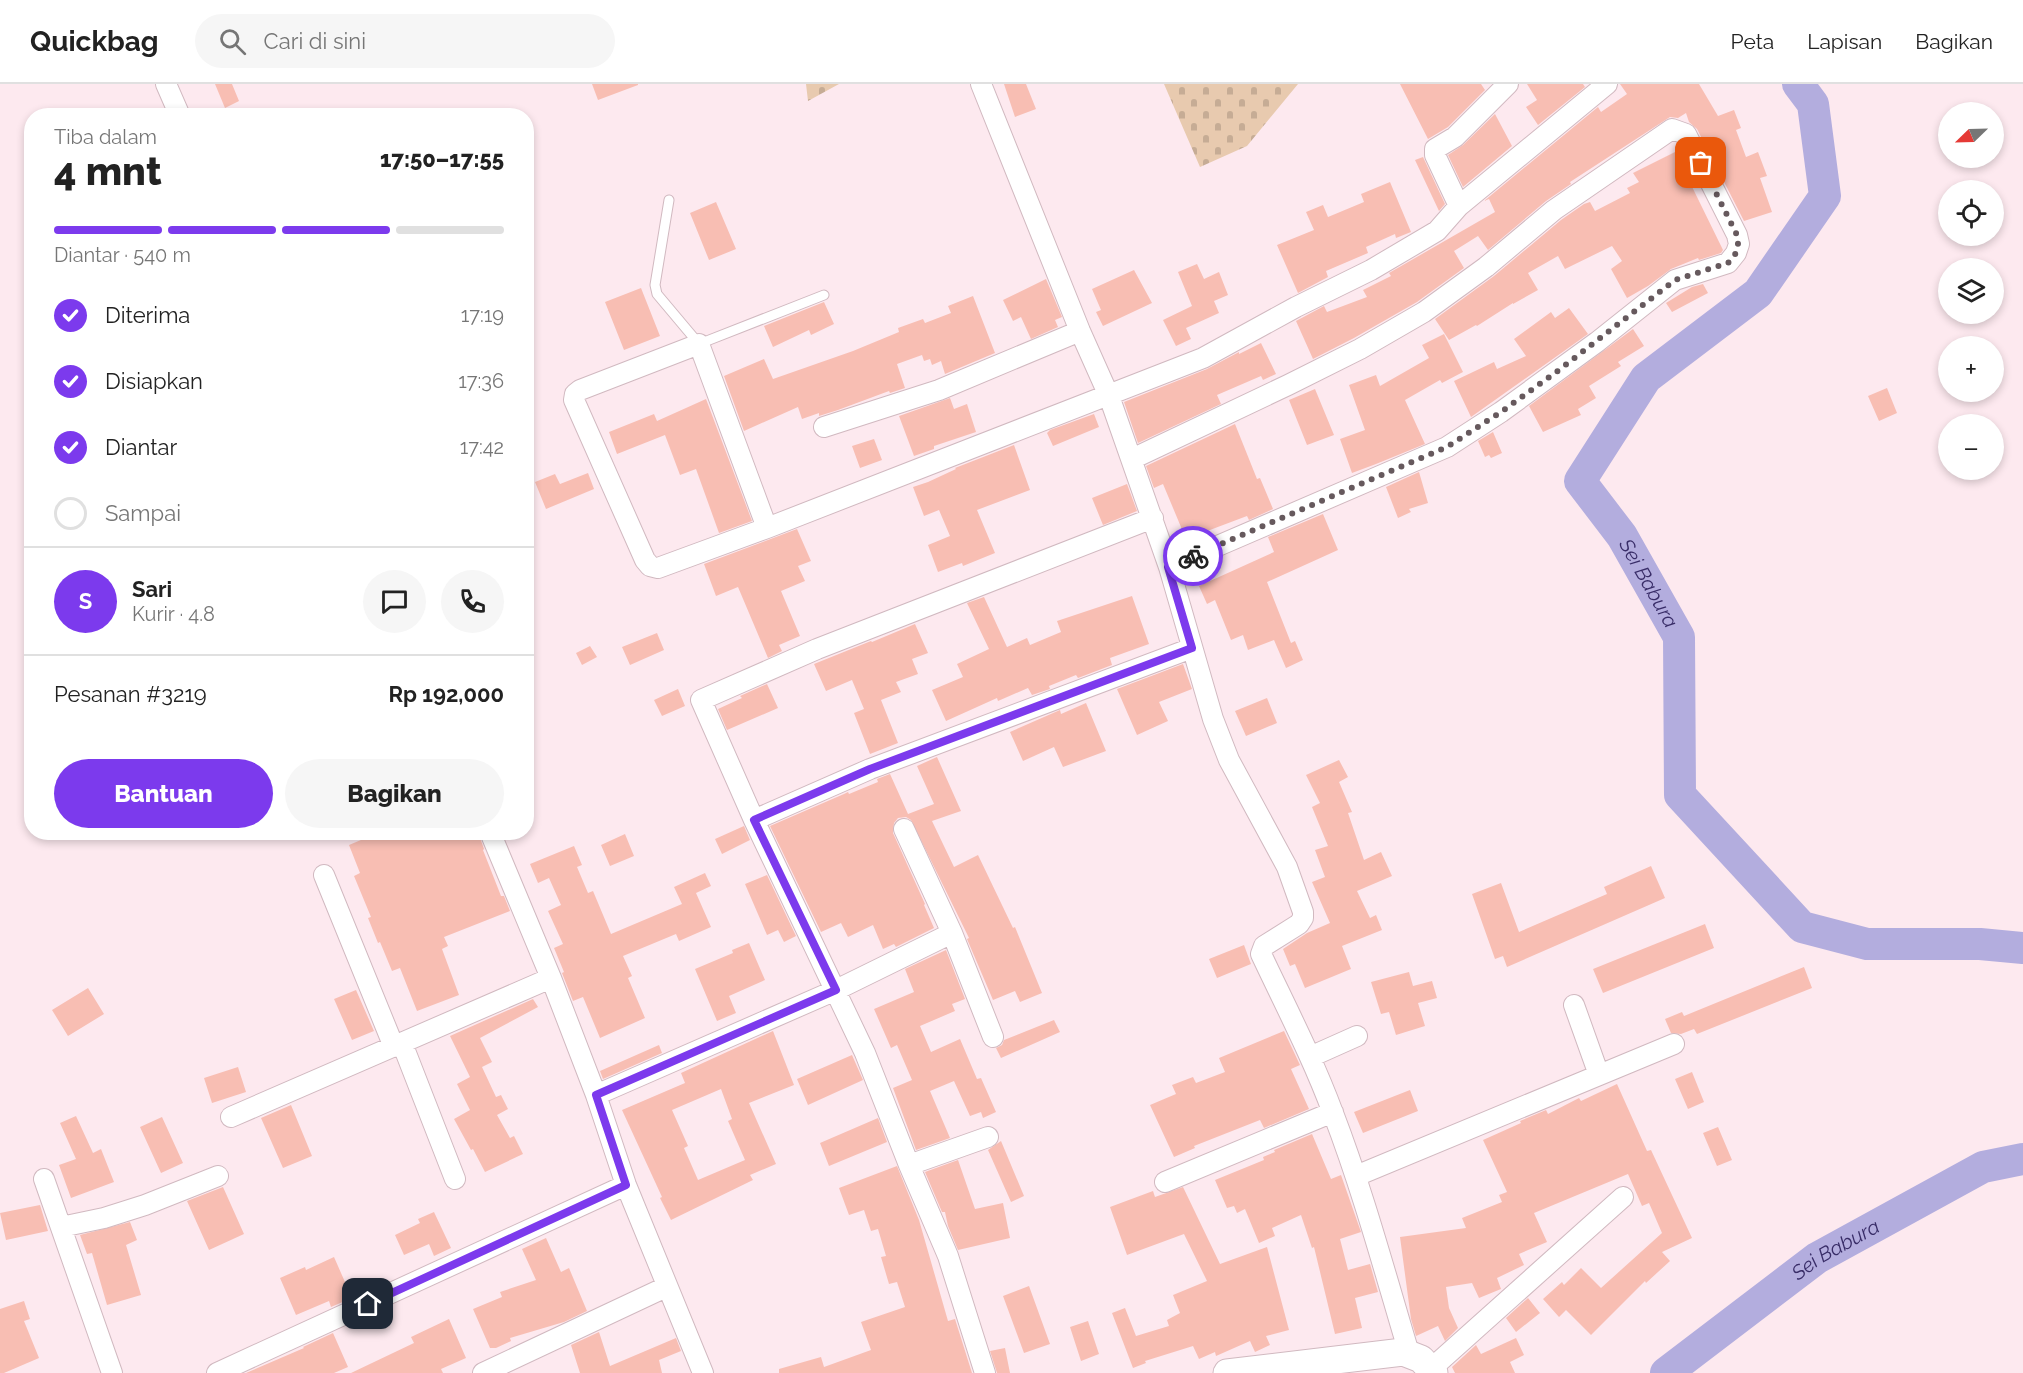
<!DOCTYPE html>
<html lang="id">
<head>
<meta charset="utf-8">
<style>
	:root { --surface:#fff; --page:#f6f6f6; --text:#222; --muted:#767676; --line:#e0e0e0; --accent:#7c3aed }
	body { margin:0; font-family:Raleway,sans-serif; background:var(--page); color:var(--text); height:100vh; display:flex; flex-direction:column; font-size:22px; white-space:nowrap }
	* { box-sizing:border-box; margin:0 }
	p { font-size:20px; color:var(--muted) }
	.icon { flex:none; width:33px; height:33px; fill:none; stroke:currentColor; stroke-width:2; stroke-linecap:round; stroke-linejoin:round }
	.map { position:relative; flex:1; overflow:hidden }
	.details { position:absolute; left:24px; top:24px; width:510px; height:732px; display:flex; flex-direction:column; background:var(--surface); border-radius:24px; box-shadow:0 3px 9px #0003 }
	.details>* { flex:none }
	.needle { width:39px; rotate:247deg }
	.buttons { position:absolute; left:1938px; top:18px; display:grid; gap:12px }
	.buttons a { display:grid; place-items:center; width:66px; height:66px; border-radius:50%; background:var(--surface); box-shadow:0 3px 9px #0003; font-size:30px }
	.pin { position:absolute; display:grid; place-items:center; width:51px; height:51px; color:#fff; margin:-26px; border-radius:12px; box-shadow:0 3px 9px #0006 }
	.courier { position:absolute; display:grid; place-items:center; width:60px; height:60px; margin:-30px; border:4px solid #7c3aed; border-radius:50%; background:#fff; color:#222; box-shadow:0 2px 8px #0007 }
	.overview em { font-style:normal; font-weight:800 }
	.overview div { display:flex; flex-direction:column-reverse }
	.overview { display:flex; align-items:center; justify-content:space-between; height:102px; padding:0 30px }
	h1 { font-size:39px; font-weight:800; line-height:45px }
	.bar { display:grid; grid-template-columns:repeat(4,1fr); gap:9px 6px; align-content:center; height:72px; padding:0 30px }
	.bar i { height:8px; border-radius:4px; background:var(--line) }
	.bar .active { background:var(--accent) }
	.bar p { grid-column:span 4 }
	.line { display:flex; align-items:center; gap:15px; padding:0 30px; border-top:2px solid var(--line) }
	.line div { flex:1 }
	.round { display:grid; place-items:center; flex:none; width:63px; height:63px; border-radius:32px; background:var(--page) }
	ol { padding:0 30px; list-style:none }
	li { display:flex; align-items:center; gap:18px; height:66px }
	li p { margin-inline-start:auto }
	li .icon { padding:6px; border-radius:50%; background:var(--accent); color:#fff; stroke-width:4 }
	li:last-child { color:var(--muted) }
	li i { width:33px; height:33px; border:3px solid var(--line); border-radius:50% }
	.cta { display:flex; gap:12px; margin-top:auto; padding:12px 30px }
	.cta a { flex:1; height:69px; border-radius:36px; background:var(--accent); color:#fff; font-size:24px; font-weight:800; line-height:69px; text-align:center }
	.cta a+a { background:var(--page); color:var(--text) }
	header { display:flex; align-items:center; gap:36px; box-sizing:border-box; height:84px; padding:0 30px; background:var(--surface); border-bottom:2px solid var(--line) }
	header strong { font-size:28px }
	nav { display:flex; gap:33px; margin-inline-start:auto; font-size:21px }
	.search { width:420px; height:54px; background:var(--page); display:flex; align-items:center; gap:15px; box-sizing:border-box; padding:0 21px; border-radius:33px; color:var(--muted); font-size:22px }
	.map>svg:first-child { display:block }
	.cemetery { fill:url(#cemetery-stones) }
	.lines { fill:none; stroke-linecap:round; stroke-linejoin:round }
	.river { stroke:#b3adde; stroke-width:32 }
	.building { fill:#f8beb3; fill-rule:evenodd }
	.service-casing { stroke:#d1b9c0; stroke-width:11 }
	.minor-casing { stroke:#d1b9c0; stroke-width:22 }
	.secondary-casing { stroke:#d1b9c0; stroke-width:29 }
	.service { stroke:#fff; stroke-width:9 }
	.minor { stroke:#fff; stroke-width:20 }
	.secondary { stroke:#fff; stroke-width:27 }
	.done { stroke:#66595d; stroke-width:6; stroke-dasharray:0 10.8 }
	.route { stroke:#7c3aed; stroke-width:8 }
	.labels { text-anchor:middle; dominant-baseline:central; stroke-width:4.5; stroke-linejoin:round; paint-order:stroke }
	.water-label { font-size:20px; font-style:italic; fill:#392d68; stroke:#fff }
</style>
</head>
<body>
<header>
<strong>Quickbag</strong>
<div class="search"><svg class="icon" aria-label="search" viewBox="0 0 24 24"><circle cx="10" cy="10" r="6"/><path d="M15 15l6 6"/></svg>Cari di sini</div>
<nav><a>Peta</a><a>Lapisan</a><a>Bagikan</a></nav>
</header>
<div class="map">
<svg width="2023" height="1289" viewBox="0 0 2023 1289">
	<defs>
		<pattern id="cemetery-stones" width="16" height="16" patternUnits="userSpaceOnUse" patternTransform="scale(1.5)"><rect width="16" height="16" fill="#e8caaf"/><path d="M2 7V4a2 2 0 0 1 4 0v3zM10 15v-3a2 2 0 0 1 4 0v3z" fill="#c6ac95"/></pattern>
	</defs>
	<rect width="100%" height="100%" fill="#fde9ef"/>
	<!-- cemetery -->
	<path class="cemetery" d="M806,0h33l-31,17z
		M1164,0h134l-51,62 -47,21z"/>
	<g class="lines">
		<!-- river -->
		<g class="river">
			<path id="s1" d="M1798,0l15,20 12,92 -67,97 -112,85 -66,103 42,55 57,101 1,158 122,132 65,17h113l43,4"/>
			<path id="s2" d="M1666,1289l151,-115 166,-91 40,-8"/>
		</g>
	</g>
	<!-- building -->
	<path class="building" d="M215,0h17l7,17 -14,7z
		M592,0h46v1l-40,15z
		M1004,0h22l10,25 -21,8z
		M1400,0h81l4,6 -37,37 -20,12z
		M1527,0h56l2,3 -47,38 -12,-18 11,-7z
		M1620,0h79l19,32 16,-6 7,18 -5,2 10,27 12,-5 9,24 -7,2 12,34 -28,9 -47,-92 -8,-7 -3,-9 -8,5 -8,-1 -100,65 1,2 -25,17 -58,49 -10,-14 -24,15 10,17 -47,34 -63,36 -41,21 -17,-38 28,-15 3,6 40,-15 -4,-7 28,-14 -2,-3 106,-61 -6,-13 -5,2 114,-94 3,5 26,-18z
		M1495,30l17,32 -49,41 -15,-32 15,-10z
		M1675,68l48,98 -2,3 -22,7 -1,-2 -27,11 -23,17 -21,12 -16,-29 11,-8 -10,-15 -47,23 -7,-13 -30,17 10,17 -25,14v-1l-36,23 -1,-1 -27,15 -14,-21 59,-43 67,-56 23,-16 6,-2 5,9 35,-18 -3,-5 12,-6 -6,-9z
		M1423,73l22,47 -6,7 -24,-51z
		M1390,98l21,50 -15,6 -1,-4 -29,13 2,6 -42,18 2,6 -30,16 -21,-48 37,-15 -8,-18 17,-7 5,12 36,-15 -3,-8z
		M716,118l20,47 -27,11 -19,-47z
		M1197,180l7,15 15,-7 9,23 -14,6 5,12 -33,15 5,11 -15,7 -13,-26 29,-14 -14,-34z
		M1134,186l18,33 -49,23 -7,-14 5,-2 -9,-21z
		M1046,195l16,38 -7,3 3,7 -27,12 -10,-22 -8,4 -10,-21z
		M1703,200l5,9 -36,19 -6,-9 26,-16z
		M641,204l19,48 -36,14 -19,-48z
		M973,212l22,57 -50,21 -4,-13 -9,4 -2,-6 -6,2 -2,-6 -25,9 8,24 -15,5 -1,-2 -51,19 -19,6v-3l-17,6 -4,-12 -54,24 -20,-55 40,-17 9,20 80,-28 46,-19 -1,-4 25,-9 2,4 26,-10 -3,-7z
		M824,218l10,22 -23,11 -2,-5 -36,17 -9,-21z
		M1569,224l19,26 -117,83 -17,-36 40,-19 3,7 29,-13 -12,-17 37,-27 4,6z
		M1633,245l11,17 -26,16 3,4 -32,20 7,12 -18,11 3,6 -38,17 -14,-26z
		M1444,250l19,38 -21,11 -2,-3 -35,20 20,44 -49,20 -24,9 -12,-34 25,-9 -16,-45 27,-10 4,11 49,-28 -7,-13z
		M1261,259l15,31 -13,6 -2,-4 -44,19 4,9 -83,39 -14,-41 83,-33 32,-17v2z
		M1887,304l10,25 -18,8 -11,-25z
		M1315,305l19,46 -27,10 -18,-45z
		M950,314l4,11 13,-5 9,28 -42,14v3l-20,7 -15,-40z
		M706,315l46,122 -33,12 -23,-64 -16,6 -15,-40 -48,19 -8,-22 45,-18 3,7z
		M1094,330l5,13 -46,19 -6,-13 3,-3z
		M1235,340l22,55 3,-1 13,31 -24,11 -2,-4 -61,23 -23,-55 -9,4 -8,-22z
		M1493,348l9,21 -11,5 -2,-3 -4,2 -7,-16z
		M874,355l8,21 -22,8 -8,-22z
		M1014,361l16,45 -53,20 18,43 -32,13 -1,-3 -24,9 -10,-27 22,-9 -11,-26 -15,6 -11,-29 15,-5 28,-13 -1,-1z
		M1419,388l9,31 -19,6 2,3 -13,6 -12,-31z
		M588,389l6,16 -48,20 -11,-27 20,-8 5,10z
		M1127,400l10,27 -34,14 -11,-27z
		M1323,430l15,36 -71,32 24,61 4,-2 8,19 -17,8 -12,-28 -26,10 -5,-15 -12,5 -16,-40 -8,4 -8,-18 75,-34 -6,-15z
		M797,445l14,32 -13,5 7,15 -24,10 19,45 -21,9 3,6 -14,7 -30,-71 -22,9 -12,-32z
		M1132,512l17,48 -39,14 2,7 -34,13 -2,-3 -27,11 1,3 -18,6 -4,-7 -30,13 -1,-3 -51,23 -14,-31 31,-13 -6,-13 32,-15 -22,-46 17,-6 23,50 20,-9 3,7 31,-13 -4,-11z
		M915,540l13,29 -16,6 6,15 -22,8 5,10 -20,8 17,43 -28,11 -16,-41 10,-4 -12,-29 -26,11 -12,-27 57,-23 1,1z
		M657,549l7,17 -34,15 -8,-18z
		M590,562l7,11 -15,8 -6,-12z
		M1183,580l9,25 -33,13 9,19 -31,14 -20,-46z
		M767,600l11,24 -51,22 -9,-21 24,-11 -2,-2z
		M678,605l7,17 -23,10 -8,-16z
		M1267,614l10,25 -31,13 -11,-25z
		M1086,619l20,48 -43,16 -9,-20 -31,14 -13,-29 50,-22 1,4z
		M937,673l24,54 -29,10 22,46 24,-12 35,73 2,-1 27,66 -22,9 -5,-11 -22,9 -26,-61 2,-1 -58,-118 -5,-3 -8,1 -4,5 -1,10 32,71 -1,1 10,23 -38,19 -2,-3 -11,5 -10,-24 -25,12 -7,-14 -20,9 -51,-106 74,-32 4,-2 1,2 29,-12 -1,-3 13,-5 18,40 26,-10 -17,-38z
		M1339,676l9,17 -9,5 13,30 -4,1 16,47 17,-8 11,24 -35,15 13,27 6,-3 6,15 -40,16 9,23 -46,19 -10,-24 -5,2 -7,-17 24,-16 23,-10 -18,-41 13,-5 -10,-27 13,-4 -16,-39 8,-4 -14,-28z
		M744,742l6,14 -28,14 -7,-15z
		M380,748h98l6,17 -1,1 18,46h3l6,15 -66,26 4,9 -6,3 17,46 -42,16 -17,-43 -8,3 -12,-29 -2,1 -10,-25 3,-1 -17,-41 6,-3 -11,-28z
		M625,750l9,22 -24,10 -9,-21z
		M574,762l8,19 -5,2 11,26 5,-2 18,43 71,-30 -8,-17 31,-14 6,13 -15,7 15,34 -32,14 -3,-7 -53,22 9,20 -4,2 17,40 -45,20 -17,-41 -10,4 -11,-28 2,-1 -10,-24 9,-4 -15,-33 13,-6 -12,-27 -11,5 -8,-19z
		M1651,782l14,32 -158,69 -4,-11 -8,3 -23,-65 29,-11 18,49 88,-38 -3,-7z
		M767,791l29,61 -12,6 -6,-12 -11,5 -22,-51z
		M1705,840l9,24 -111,45 -10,-24z
		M749,859l16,37 -36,16 7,17 -19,8 -22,-52 38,-16 -1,-3z
		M1244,861l7,19 -34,14 -8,-19z
		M946,866l19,49 -13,5 3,7 -35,15 11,26 29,-13 17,40 4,-1 15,34 -13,6 -2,-6 -11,4 -16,-35 -24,10 20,47 -34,12 -23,-62 19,-8 -15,-35 -6,3 -17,-39 40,-17 -9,-23z
		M1804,883l8,21 -115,46 -3,-5 -13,5 -10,-1 -6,-14 17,-7 2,4z
		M1409,888l4,14 19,-5 5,17 -19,5 7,23 -29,9 -7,-23 -8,2 -10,-32z
		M88,904l16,26 -36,22 -16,-26z
		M356,906l18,41 -22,9 -18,-41z
		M533,915l5,8 -58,31 12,24 -10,5 14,30 5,-2 7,14 -11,6 13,23 4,-2 9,18 -38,18 -12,-23 -2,1 -17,-31 16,-9 -13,-26 13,-7 -20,-41z
		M1054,936l6,12 -59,26 -5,-10 6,-3 2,-5z
		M773,947l21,54 -45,18 27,61 -26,11 3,5 -82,40 -11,-22 2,-1 -40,-87 63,-27 -4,-10zM721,1005l11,30 -4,2 17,39 -47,20 -14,-32 4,-2 -16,-36z
		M1284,947l16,34 -9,4 18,40 -45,19 -4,-8 -66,26 1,2 -21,9 -24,-52 26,-11 -4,-9 21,-8 3,6 29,-11 -6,-14z
		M659,961l3,8 -59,26 -3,-8z
		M852,971l11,25 -55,25 -11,-26z
		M238,983l8,25 -34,11 -8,-25z
		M1692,988l12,30 -16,7 -13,-30z
		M1617,1000l30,67 4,-1 41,88 -30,14 8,9 -24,22 -1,-2 -54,54 -25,-25 -7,7 -16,-18 19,-17 2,3 17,-17 20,20 61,-55 -13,-30 -7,3 -14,-32 -94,39 13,29 -28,12 5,11 -27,13 4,11 -22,9 -7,-15 -26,4 3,21 9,20 -13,13 -7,-15 -22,10 -5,-17 -11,-82 66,-9 -4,-10 40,-16 -3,-7 8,-3 -24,-52 38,-17 -1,-2 26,-11 2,4 31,-16 2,3z
		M1410,1006l8,21 -55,22 -9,-21z
		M291,1021l21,51 -29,12 -22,-50z
		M76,1032l17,37 8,-4 13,33 -43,16 -12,-33 17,-6 -16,-36z
		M162,1033l21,46 -22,10 -21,-46z
		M878,1034l9,24 -58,24 -9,-23z
		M1718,1043l14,33 -15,6 -14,-33z
		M1312,1050l19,45 10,-4 20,57 -21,7 8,31 22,-6 8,28 -23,6 7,30 -27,6 -21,-87 -2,1 -11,-33 -29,13 3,8 -16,7 -14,-34 -8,4 -3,-7 -7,2 -12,-28 49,-20 -1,-3 12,-5 -1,-2z
		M1001,1057l23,55 -13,6 -23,-52z
		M958,1076l17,49 28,-6 7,35 -52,12 -10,-24 -3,-14h-3l-17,-40z
		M897,1082l22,54 29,101 7,-2 17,54h-193v-4l42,-12 3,10 47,-17 -10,-28 44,-15 -8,-25 -8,2 -8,-27 5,-1 -8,-27 -7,2 -7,-21 -15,5 -10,-27z
		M223,1103l21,47 -35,16 -22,-49z
		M1183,1103l37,77 47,-17 22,83 -23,6 4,9 -15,7 -5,-11 -34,15 -1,-4 -16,7 -6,-13 -48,15 1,2 -13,5 -21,-55 13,-5 11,28 33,-10 -2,-6 13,-7 -7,-18 34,-14 -23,-47 -57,21 -17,-48 43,-16 2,6z
		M40,1121l8,26 -42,9 -6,-27z
		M434,1128l17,36 -17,8 -5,-12 -25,11 -9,-20 25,-12 -2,-4z
		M130,1138l7,18 -11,5 15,50 -34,10 -15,-52 -5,1 -7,-19z
		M546,1154l15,34 8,-4 18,43 -23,11 -54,16 1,3 -15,7h-6l-17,-39 29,-12 -2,-5 36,-12 -14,-31z
		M334,1173l18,41 -21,9 -2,-6 -33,14 -16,-37 25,-11 1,3z
		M1029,1202l21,58 -26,9 -21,-57z
		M1528,1214l12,15 -24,19 -10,-14z
		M24,1217l6,18 -6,2 15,37 -35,15h-4v-64z
		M449,1235l17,39 -25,11 2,4h-92l63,-30 -3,-6z
		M1088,1237l11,33 -18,7 -11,-34z
		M599,1248l11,34 66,-28 5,13 -22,9 3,13h-82l-9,-28z
		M333,1249l15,34 -14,6h-88l58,-25 -1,-1z
		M1516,1254l8,17 -14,7 5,11h-60l-3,-6 24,-22 5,9z
		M1005,1264l5,25h-13l-7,-22z"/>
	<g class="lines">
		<!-- service casing -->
		<g class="service-casing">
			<path id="service" d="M669,116l-14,85 2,9 42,50 125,-49"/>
		</g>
		<!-- minor casing -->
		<g class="minor-casing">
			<path id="minor" d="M166,0l14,32
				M981,0l99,247 29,65 60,171 44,152 16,41 58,107 16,45v6l-4,6 -35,22 -3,8c25,53 52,105 72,159 30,78 52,160 76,240
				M1459,122l-24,-51v-6l20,-12 53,-53
				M824,343l115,-37 141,-59
				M1132,375l156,-74 72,-36 64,-37 62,-45 68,-57 118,-81 14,5 51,101 2,9 -3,9 -8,10 -53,17 -78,62 -96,70 -54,35 -278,120
				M767,444l-68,-184 -119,46 -5,4 -1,6 71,160 5,6 8,2 109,-40 436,-170 93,-51 75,-37 66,-39 22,-25 148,-122
				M754,736l116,-51 322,-121
				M904,745l48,104 41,104
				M490,748l61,146 45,117 30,90 77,188
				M324,791l70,172
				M1574,921l25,70
				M402,959l53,136
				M1310,973l47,-21
				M596,1011l240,-105 116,-57
				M231,1033l320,-139
				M909,1081l79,-28
				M1356,1092l318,-132
				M44,1095l68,194
				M1165,1098l168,-70
				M61,1143l43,-9 41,-13 73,-29
				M1432,1284l191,-171
				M217,1289l409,-188
				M483,1289l183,-86
				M985,1289l-37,-117 -39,-91 -44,-112 -111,-233 -53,-120 116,-51 336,-131"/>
		</g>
		<!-- secondary casing -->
		<g class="secondary-casing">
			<path id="secondary" d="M1227,1289l176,-21 18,7 13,14"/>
		</g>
		<!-- service -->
		<use href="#service" class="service"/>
		<!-- minor -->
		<use href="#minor" class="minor"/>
		<!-- secondary -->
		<use href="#secondary" class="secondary"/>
	</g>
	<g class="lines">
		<!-- done -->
		<path class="done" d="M1193,472l254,-109 54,-35 58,-42 116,-90 53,-17 8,-10 2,-9 -1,-9 -36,-72"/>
		<!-- route -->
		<path class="route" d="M368,1220l258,-119 -30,-90 240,-105 -82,-170 116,-51 322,-121 -24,-81 25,-11"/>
	</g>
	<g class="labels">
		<!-- water labels -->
		<g class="water-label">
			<text stroke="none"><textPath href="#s1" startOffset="622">Sei Babura</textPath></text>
			<text stroke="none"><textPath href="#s2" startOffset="210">Sei Babura</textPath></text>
		</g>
	</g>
</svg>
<div class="buttons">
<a><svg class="needle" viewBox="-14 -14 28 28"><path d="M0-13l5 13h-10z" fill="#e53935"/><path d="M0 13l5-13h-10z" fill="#767676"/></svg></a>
<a><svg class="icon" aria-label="locate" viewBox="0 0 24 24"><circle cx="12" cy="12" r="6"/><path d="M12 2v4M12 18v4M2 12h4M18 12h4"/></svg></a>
<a><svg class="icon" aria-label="layers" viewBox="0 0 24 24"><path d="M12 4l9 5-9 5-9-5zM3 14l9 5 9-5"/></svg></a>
<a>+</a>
<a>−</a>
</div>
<div class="pin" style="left:1701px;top:79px;background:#ea580c"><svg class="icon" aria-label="bag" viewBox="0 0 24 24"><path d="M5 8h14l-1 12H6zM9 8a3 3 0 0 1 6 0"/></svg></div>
<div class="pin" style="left:368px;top:1220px;background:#1f2937"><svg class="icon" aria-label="home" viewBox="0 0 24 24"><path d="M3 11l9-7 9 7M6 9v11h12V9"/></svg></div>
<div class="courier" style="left:1193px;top:472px"><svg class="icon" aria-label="bike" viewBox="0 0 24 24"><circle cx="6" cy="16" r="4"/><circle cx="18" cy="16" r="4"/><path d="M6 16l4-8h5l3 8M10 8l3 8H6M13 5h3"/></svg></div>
<section class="details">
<div class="overview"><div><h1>4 mnt</h1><p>Tiba dalam</p></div><em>17:50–17:55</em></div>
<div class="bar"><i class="active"></i><i class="active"></i><i class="active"></i><i></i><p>Diantar · 540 m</p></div>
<ol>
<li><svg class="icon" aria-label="check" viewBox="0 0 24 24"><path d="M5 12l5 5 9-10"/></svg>Diterima<p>17:19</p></li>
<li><svg class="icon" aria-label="check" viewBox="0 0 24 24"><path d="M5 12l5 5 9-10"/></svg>Disiapkan<p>17:36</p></li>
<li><svg class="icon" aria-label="check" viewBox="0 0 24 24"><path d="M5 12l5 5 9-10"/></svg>Diantar<p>17:42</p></li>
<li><i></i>Sampai</li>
</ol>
<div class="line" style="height:108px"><b class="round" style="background:var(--accent);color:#fff">S</b><div><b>Sari</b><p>Kurir · 4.8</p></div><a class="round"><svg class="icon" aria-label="chat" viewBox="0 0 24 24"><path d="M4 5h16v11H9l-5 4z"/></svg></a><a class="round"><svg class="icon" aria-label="phone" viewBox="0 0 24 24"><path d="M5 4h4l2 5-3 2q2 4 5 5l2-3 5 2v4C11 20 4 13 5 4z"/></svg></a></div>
<div class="line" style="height:78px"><div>Pesanan #3219</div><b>Rp 192,000</b></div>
<div class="cta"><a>Bantuan</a><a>Bagikan</a></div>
</section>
</div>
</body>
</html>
